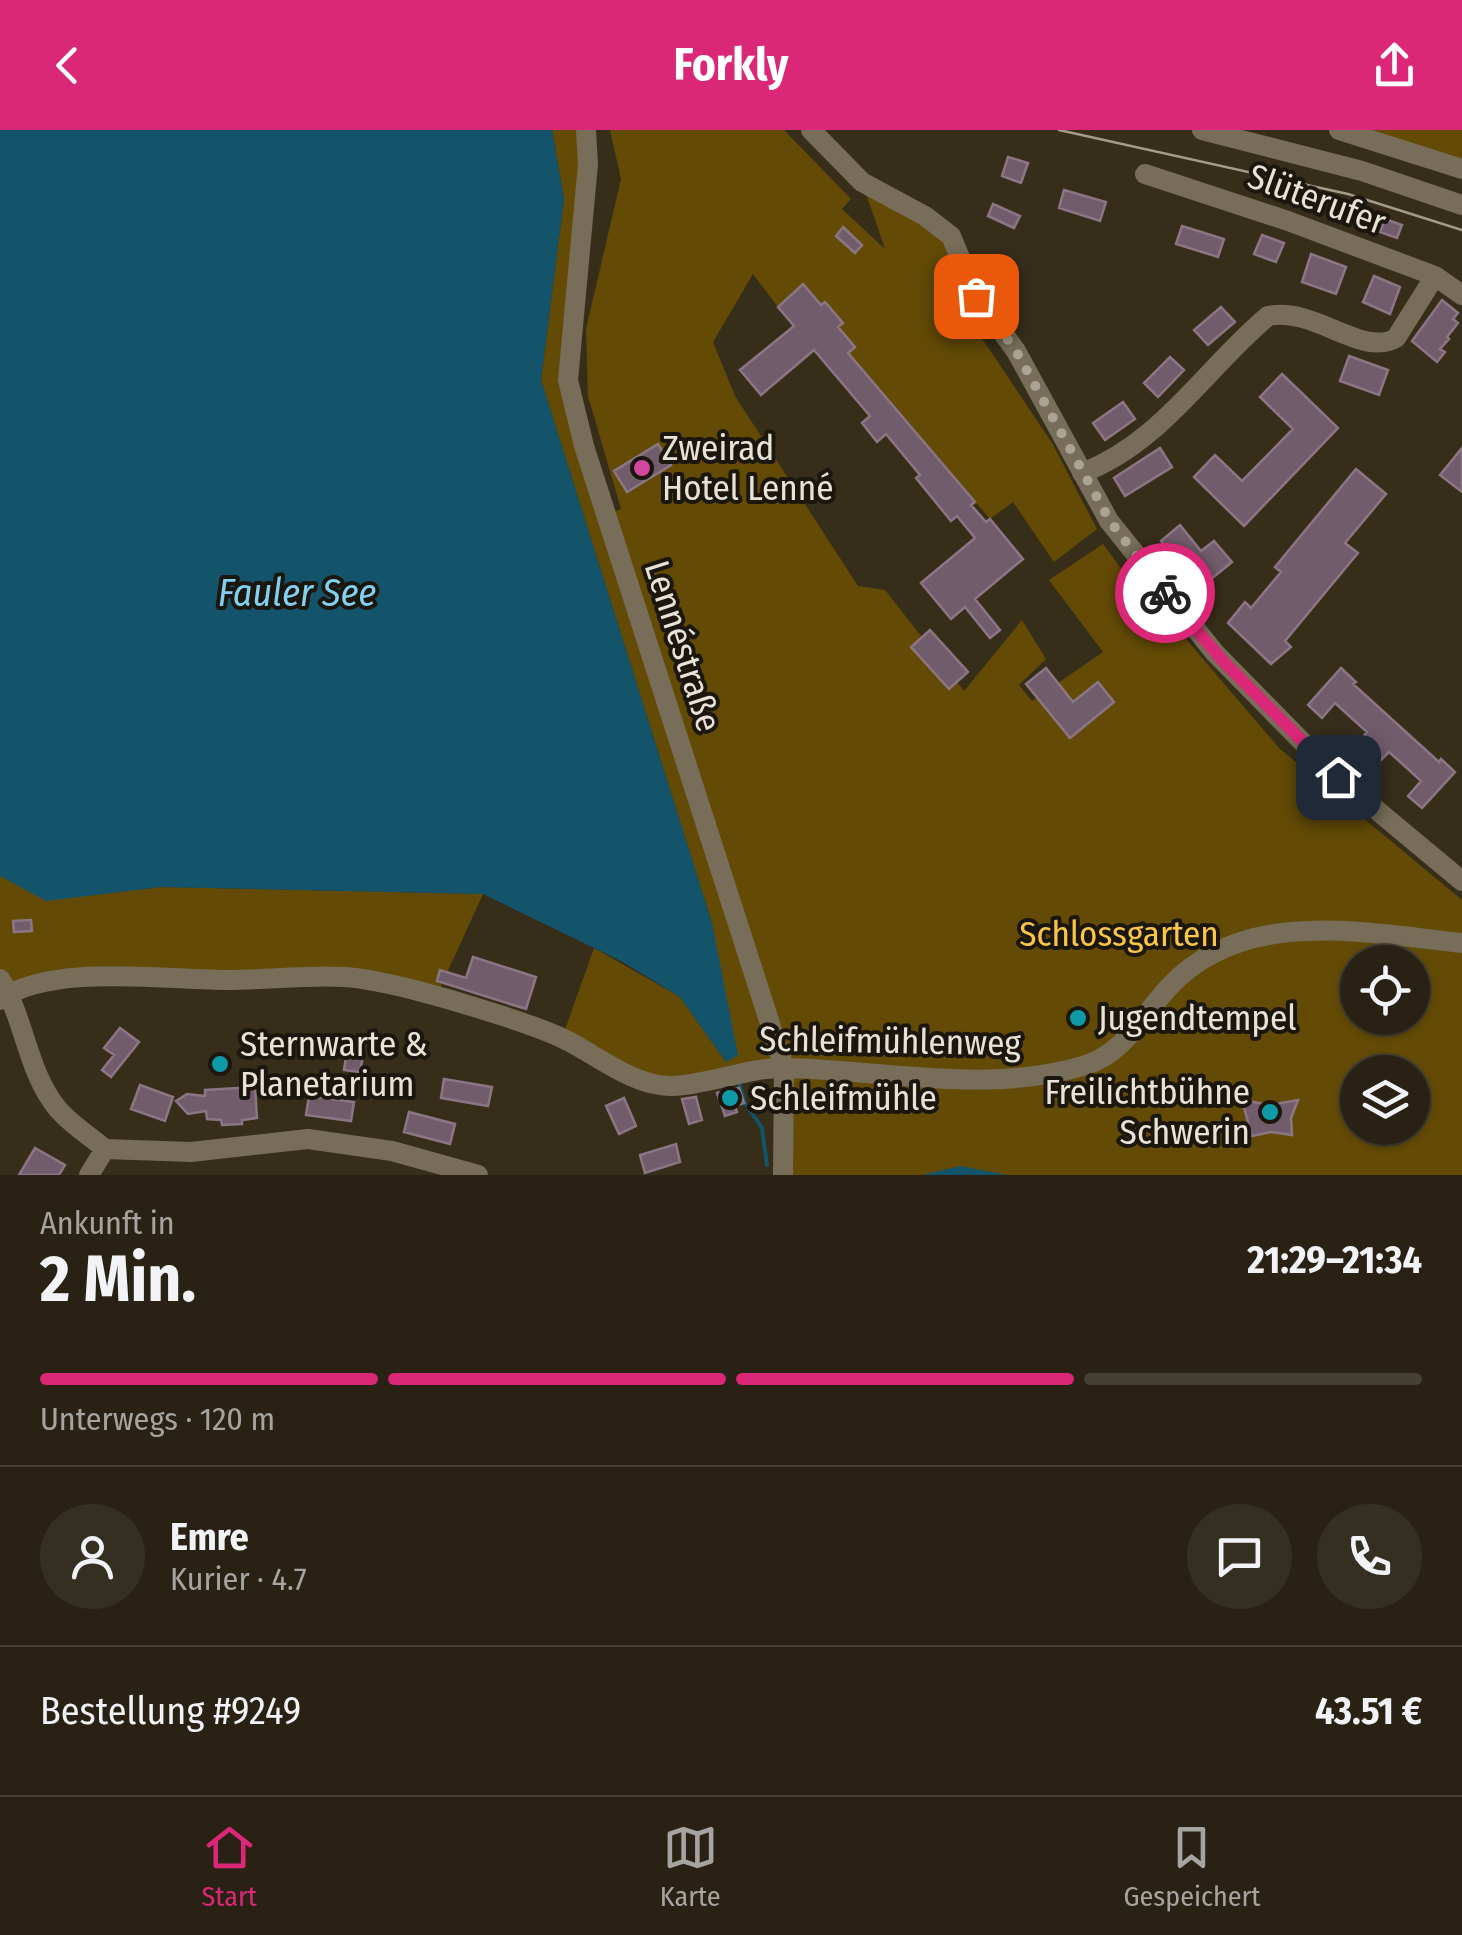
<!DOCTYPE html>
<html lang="de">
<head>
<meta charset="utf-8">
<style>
	:root { --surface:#292214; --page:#352f22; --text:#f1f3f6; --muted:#a5a4a0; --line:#453f34; --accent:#db2777 }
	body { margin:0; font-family:"Fira Sans Condensed",sans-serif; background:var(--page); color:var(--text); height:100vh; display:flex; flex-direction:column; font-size:38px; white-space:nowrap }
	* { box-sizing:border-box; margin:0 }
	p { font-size:32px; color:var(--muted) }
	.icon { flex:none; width:55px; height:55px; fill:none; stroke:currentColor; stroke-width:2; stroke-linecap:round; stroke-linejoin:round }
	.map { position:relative; height:1045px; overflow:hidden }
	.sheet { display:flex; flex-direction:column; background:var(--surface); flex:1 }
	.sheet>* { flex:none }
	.buttons { position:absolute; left:1340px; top:815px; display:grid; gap:20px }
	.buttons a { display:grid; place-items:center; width:90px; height:90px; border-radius:50%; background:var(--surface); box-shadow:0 2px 8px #0004,0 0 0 2px var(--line); font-size:50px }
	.pin { position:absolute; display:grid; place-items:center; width:85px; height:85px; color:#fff; margin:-42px; border-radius:20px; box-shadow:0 5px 15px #0006 }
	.courier { position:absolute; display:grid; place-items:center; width:100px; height:100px; margin:-50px; border:8px solid #db2777; border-radius:50%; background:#fff; color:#222; box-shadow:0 2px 12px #0007 }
	.head em { font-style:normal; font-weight:700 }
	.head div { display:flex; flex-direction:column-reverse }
	.head { display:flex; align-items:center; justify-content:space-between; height:170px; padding:0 40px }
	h1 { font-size:65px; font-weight:700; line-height:75px }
	.bar { display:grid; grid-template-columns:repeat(4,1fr); gap:15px 10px; align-content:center; height:120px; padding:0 40px }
	.bar i { height:12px; border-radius:8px; background:var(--line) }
	.bar .current { background:var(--accent) }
	.bar p { grid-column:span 4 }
	.line { display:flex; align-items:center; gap:25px; padding:0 40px; border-top:2px solid var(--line) }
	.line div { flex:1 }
	.round { display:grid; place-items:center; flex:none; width:105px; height:105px; border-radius:52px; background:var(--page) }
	header { display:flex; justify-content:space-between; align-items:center; height:130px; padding:0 40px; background:var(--accent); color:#fff; font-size:45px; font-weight:700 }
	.dock { display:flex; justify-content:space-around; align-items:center; height:140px; border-top:2px solid var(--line); background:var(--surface); font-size:28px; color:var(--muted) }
	.dock a { display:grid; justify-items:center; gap:5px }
	.dock .current { color:var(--accent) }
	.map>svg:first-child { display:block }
	.green { fill:#634b06; fill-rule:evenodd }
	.water { fill:#14546b }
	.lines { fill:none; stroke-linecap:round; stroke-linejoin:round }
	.stream { stroke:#14546b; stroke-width:4 }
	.building { fill:#715c6b; stroke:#8c7685; stroke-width:2.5 }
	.minor { stroke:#776d58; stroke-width:20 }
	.tram { stroke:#a39c8d; stroke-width:2.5 }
	.done { stroke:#aba495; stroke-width:10; stroke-dasharray:0 18 }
	.route { stroke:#db2777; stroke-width:12 }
	.hotel-dot { fill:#d1479c; stroke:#1b170e; stroke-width:4 }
	.culture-dot { fill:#0f9aa8; stroke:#1b170e; stroke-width:4 }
	.labels { text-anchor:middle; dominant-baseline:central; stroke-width:8; stroke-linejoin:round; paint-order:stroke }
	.street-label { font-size:35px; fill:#e9e3d7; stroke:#1b170e }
	.poi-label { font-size:35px; fill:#e9e3d7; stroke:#1b170e; text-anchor:start }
	.park-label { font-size:35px; fill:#f9c646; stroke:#1b170e }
	.water-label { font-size:38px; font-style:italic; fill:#81d0f1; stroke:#1b170e }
</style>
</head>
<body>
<header><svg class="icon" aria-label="back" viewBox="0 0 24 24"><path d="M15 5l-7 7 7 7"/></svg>Forkly<svg class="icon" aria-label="share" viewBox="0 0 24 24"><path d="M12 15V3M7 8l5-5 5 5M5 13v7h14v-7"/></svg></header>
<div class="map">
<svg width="1462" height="1045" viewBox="0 0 1462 1045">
	<rect width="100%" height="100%" fill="#372e1a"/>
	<!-- green -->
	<path class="green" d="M552,0h31l-15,250 42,134 11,-5 -33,-113 -2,-67 35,-150 -11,-49h174l67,69 -9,10 43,40 -23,-67 93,67 21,47 -11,17 87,130 45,86 -43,33 -41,-60 -23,17 -142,-166 7,-6 -17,-20 4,-5 -17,-20 -4,3 -25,-15 -18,17 -25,-33 -40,68 22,54 123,190 27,4 79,101 58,-71 24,39 -27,26 13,16 71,-49 -54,-72 54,-36 52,70 7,-3 118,138 182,151v275h-678l-1,-107 -137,15 -84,-45 32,-90 86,49 46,65 -14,-139 -171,-543 23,-181zM1358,832h54v56h-54zM1358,942h54v56h-54z
		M1369,0h93v30z
		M0,746l47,24 114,-13 322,7 -47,103 -90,-20h-228l-109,17 -9,-15z"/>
	<!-- water -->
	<path class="water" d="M0,0h552l12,69 -23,181 171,543 26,132 -12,7 -46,-65 -59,-36 -138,-67 -322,-7 -115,14 -46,-25z
		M960,1036l47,9h-85z"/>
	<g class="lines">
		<!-- stream -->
		<path class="stream" d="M738,950l7,23 17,25 5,37"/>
	</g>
	<!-- building -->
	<path class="building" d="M1008,27l20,6 -7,20 -19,-7z
		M1064,60l42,12 -6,19 -41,-13z
		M993,74l27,12 -6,12 -26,-12z
		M1385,89l17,6 -5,13 -17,-6z
		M1182,96l42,13 -6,18 -42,-13z
		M843,97l19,18 -7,8 -19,-17z
		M1262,105l22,8 -8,19 -22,-8z
		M1311,124l35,13 -10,27 -34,-12z
		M1374,146l26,11 -10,27 -27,-12z
		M803,154l18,21 4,-3 18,21 -5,4 17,20 -7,6 127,149 -4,3 15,17 4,-3 33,40 -48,40 25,31 -10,8 -25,-31 -14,12 -30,-36 54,-45 -18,-22 -6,5 -35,-43 4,-3 -34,-41 -9,8 -15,-19 8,-7 -56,-66 -53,45 -21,-25 54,-44 -16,-19z
		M1442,170l16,13 -5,6 5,4 -11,14 2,2 -9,10 5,3 -8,10 -25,-21z
		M1221,177l14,15 -27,23 -14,-15z
		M1349,226l39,14 -9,25 -39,-14z
		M1170,227l14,13 -26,27 -14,-14z
		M1282,244l56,54 -94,98 -50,-49 21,-22 27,26 51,-52 -33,-32z
		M1123,272l12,17 -30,21 -12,-17z
		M658,314l13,21 -44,27 -13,-21z
		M1160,318l12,19 -47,29 -11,-18z
		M1462,318v44l-22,-17z
		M1356,339l30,25 -41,49 13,10 -73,88 6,6 -20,17 -43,-41 17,-21 6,6 30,-36 -6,-5z
		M1180,395l21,26 13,-10 18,21 -32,26 -39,-47z
		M930,500l38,42 -19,17 -38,-42z
		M1046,538l27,34 25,-20 16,20 -44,36 -44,-54z
		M1341,538l15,14 -3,2 86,78 2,-3 14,13 -33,36 -14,-12 13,-15 -13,-12 -19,-17 -8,8 -22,-19 8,-9 -32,-29 -13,15 -14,-13z
		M31,790l1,11 -18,1 -1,-11z
		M473,827l63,20 -10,32 -89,-28 3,-11 26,8z
		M1068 887a10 10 0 1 1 20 0a10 10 0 1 1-20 0Z
		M120,898l19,14 -28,35 -9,-7 12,-15 -10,-7z
		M349,908l17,2 -6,32 -16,-2z
		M444,949l48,8 -4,19 -47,-8z
		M140,955l33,12 -8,24 -34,-12z
		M255,957l2,31 -15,2v4l-20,1 -1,-5 -14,-1 -1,-8 -18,3 -12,-13 11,-7 18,2v-6z
		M739,958l5,15 -9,3 2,6 -12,4 -8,-23z
		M309,966l45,6 -3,19 -45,-6z
		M696,967l6,23 -13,4 -7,-25z
		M624,968l12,28 -17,8 -13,-28z
		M1242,970l28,5 28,-5 -7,18 1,17 -21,-3 -19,4z
		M409,982l46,12 -5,20 -46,-12z
		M676,1014l4,18 -35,11 -5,-18z
		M35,1018l30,17 -6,10h-40z"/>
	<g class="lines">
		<!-- minor -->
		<path class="minor" d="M586,0l2,34 -20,216 16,66 200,621 -1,108
			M811,0l51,52 63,34 26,20 25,60 40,55 93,170 106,132 122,124 125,104
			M1202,0l160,41 100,34
			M1339,0l123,39
			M1145,44l143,47 147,55 27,19
			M1082,343c78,-29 124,-105 186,-157 46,-10 94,42 128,22l39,-62
			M0,849c25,40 27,92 57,129 13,16 33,28 48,41
			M0,870c50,-37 166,-20 228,-20 38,0 77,-5 116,-3 37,2 106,22 143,34 26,8 55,17 79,29 32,16 69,47 106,46 38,-1 75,-19 114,-18 99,2 202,27 300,-3 38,-12 57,-50 83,-78 75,-81 196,-54 293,-44
			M89,1045l16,-26 86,3 117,-13 84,12 86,24"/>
		<!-- tram -->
		<path class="tram" d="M1059,0l289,64 114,36"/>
	</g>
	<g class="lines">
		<!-- done -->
		<path class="done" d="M976,166l40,55 94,170 55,72"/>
		<!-- route -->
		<path class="route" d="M1165,463l59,69 114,115"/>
	</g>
	<!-- markers -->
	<circle class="hotel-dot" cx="642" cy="338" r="10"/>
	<g class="culture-dot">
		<circle cx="1078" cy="888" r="10"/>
		<circle cx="220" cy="934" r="10"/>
		<circle cx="730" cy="968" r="10"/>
		<circle cx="1270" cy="982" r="10"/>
	</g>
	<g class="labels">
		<!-- street labels -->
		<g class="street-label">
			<text transform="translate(1317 69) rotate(20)">Slüterufer</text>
			<text transform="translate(683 516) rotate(72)">Lennéstraße</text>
			<text transform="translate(890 911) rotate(1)">Schleifmühlenweg</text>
		</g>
		<!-- poi labels -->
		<g class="poi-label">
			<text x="662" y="318">Zweirad<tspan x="662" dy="40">Hotel Lenné</tspan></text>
			<text x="1098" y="888">Jugendtempel</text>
			<text x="240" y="914">Sternwarte &amp;<tspan x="240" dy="40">Planetarium</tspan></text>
			<text x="1250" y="962" text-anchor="end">Freilichtbühne<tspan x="1250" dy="40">Schwerin</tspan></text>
			<text x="750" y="968">Schleifmühle</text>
		</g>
		<!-- park labels -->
		<g class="park-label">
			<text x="1119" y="804">Schlossgarten</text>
		</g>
		<!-- water labels -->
		<g class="water-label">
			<text x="297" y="463">Fauler See</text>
		</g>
	</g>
</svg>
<div class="buttons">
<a><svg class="icon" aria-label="locate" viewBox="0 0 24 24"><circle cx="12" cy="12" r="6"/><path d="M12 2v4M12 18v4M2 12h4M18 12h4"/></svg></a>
<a><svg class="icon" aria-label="layers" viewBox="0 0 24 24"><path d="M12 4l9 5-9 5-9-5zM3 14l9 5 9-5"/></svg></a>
</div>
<div class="pin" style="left:976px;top:166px;background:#ea580c"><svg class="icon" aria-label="bag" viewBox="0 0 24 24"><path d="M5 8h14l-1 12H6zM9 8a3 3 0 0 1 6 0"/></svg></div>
<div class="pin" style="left:1338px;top:647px;background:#1f2937"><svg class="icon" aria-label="home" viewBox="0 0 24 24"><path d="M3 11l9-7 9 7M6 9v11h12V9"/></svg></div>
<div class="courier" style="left:1165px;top:463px"><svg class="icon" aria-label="bike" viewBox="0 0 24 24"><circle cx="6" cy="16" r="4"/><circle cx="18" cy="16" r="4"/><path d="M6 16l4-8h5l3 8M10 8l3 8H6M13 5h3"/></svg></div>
</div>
<section class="sheet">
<div class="head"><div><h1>2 Min.</h1><p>Ankunft in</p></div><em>21:29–21:34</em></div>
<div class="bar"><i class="current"></i><i class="current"></i><i class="current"></i><i></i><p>Unterwegs · 120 m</p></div>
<div class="line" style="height:180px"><a class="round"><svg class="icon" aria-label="person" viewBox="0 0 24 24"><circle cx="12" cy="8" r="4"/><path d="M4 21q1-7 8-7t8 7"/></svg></a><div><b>Emre</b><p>Kurier · 4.7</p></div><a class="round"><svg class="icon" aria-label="chat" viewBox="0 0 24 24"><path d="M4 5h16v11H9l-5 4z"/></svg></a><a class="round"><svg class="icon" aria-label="phone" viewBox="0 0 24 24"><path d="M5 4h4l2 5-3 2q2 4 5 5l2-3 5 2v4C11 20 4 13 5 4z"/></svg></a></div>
<div class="line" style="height:130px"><div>Bestellung #9249</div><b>43.51 €</b></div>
</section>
<nav class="dock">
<a class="current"><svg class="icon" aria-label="home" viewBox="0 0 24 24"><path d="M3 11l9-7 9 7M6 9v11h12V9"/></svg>Start</a>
<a><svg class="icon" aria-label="map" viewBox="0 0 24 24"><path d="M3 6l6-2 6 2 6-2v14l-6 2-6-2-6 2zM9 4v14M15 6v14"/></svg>Karte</a>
<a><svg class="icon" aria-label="saved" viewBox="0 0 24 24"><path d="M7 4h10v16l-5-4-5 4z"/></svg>Gespeichert</a>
</nav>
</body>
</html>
